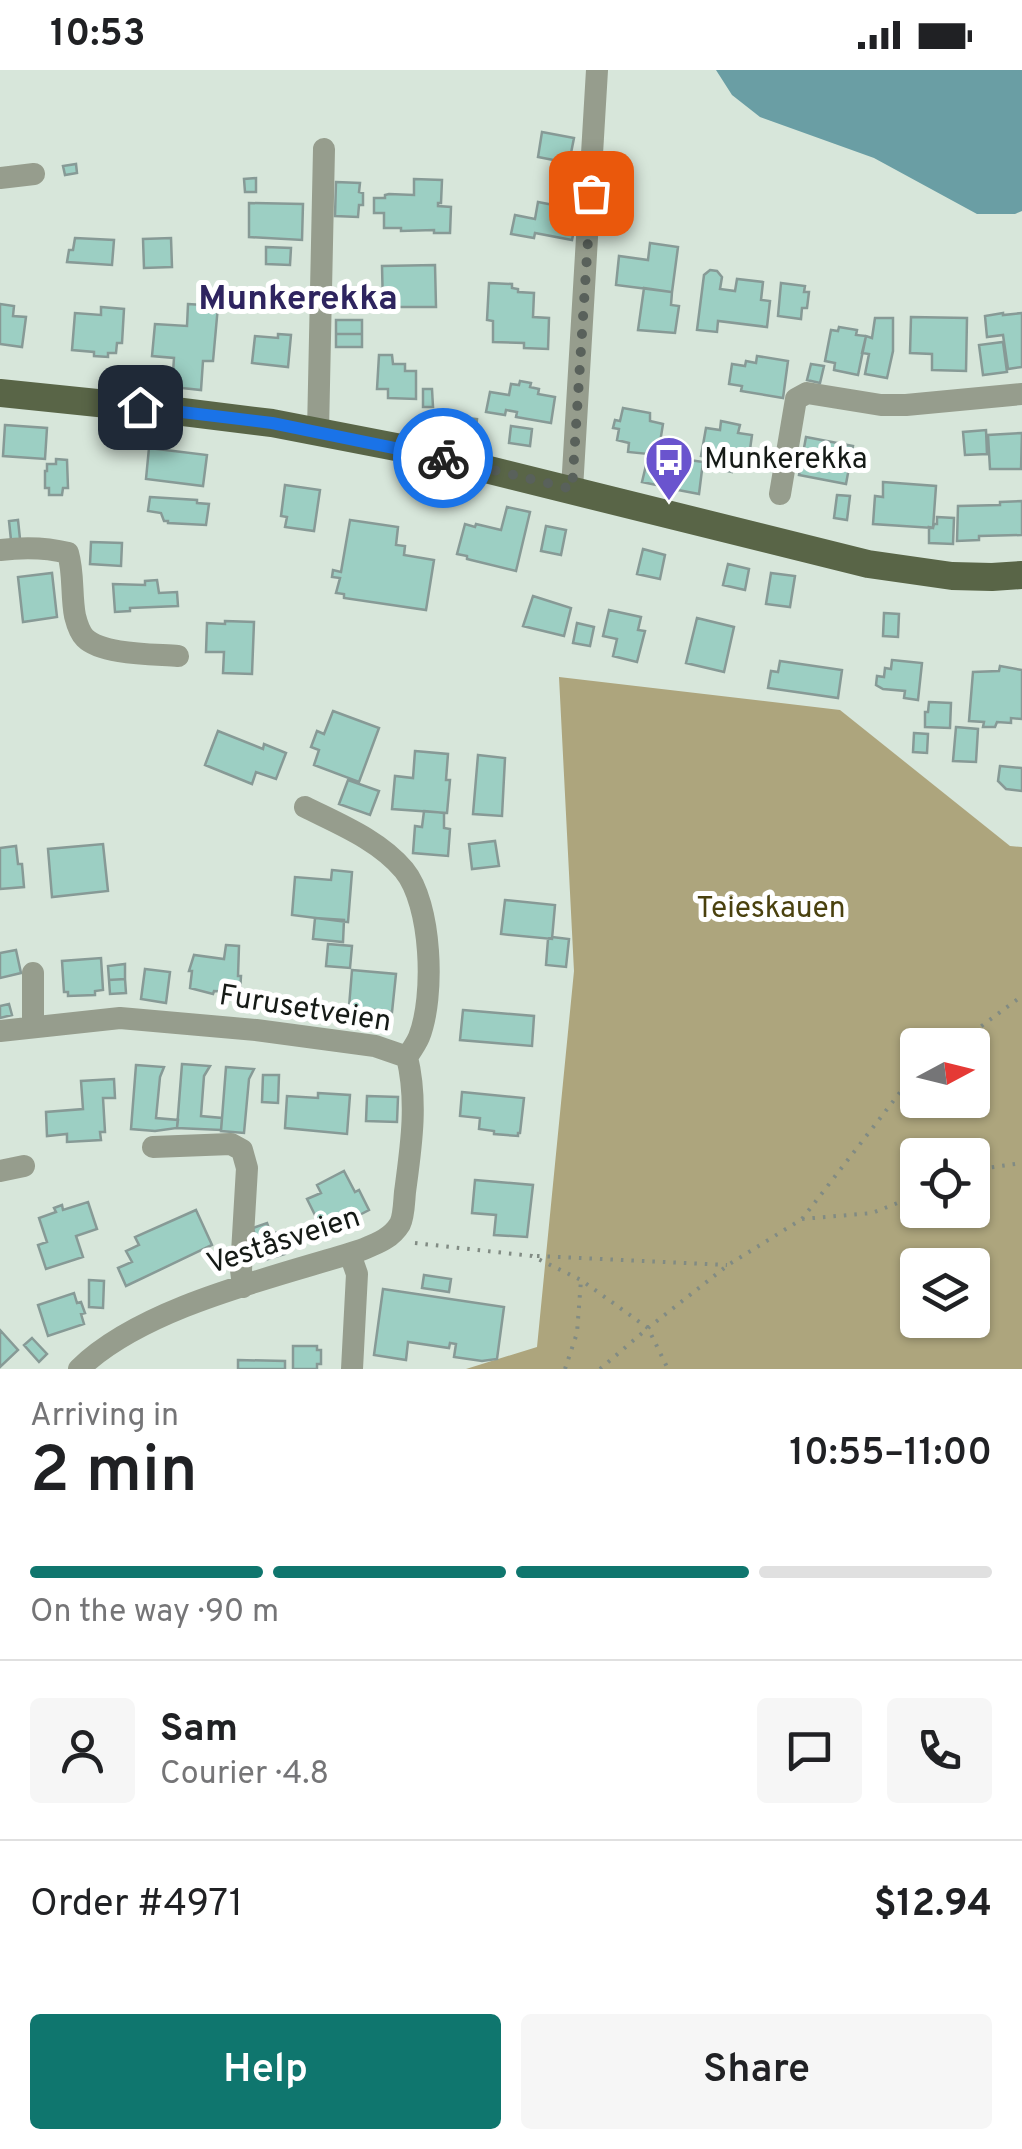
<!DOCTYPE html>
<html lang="en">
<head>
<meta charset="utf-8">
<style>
	:root { --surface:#fff; --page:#f6f6f6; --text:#202124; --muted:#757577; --line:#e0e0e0; --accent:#0f766e }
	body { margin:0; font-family:Overpass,sans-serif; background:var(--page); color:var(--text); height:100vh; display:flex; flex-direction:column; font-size:38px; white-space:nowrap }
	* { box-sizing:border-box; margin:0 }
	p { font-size:32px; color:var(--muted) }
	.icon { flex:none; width:55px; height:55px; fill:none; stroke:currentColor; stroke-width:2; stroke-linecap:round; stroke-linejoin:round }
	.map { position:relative; height:1299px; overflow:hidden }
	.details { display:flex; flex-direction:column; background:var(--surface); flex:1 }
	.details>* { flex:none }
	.needle { width:65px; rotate:83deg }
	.buttons { position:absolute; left:900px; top:958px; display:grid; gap:20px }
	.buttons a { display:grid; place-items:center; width:90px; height:90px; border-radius:10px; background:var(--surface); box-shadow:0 2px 8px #0004; font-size:50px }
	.pin { position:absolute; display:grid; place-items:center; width:85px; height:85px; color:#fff; margin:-42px; border-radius:20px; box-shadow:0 5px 15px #0006 }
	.courier { position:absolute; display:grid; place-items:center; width:100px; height:100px; margin:-50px; border:8px solid #1a73e8; border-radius:50%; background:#fff; color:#222; box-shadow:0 2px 12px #0007 }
	.overview em { font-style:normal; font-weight:600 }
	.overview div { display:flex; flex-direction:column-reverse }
	.overview { display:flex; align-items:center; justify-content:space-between; height:170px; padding:0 30px }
	h1 { font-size:65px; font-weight:600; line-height:75px }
	.bar { display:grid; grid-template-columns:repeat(4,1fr); gap:15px 10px; align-content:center; height:120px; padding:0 30px }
	.bar i { height:12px; border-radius:8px; background:var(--line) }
	.bar .current { background:var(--accent) }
	.bar p { grid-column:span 4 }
	.line { display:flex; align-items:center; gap:25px; padding:0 30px; border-top:2px solid var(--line) }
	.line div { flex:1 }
	.round { display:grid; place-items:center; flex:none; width:105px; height:105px; border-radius:10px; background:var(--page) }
	.cta { display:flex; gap:20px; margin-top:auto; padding:20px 30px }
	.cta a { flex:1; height:115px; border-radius:10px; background:var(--accent); color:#fff; font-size:40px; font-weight:600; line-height:115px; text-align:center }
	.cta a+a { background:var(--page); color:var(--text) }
	.status { display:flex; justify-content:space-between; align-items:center; height:70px; padding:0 50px; background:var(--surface); direction:ltr }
	.status svg { height:28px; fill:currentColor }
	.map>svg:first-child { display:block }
	.forest { fill:#ada57d; fill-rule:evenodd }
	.water { fill:#6a9ea4 }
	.building { fill:#9ccfc3; stroke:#879a96; stroke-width:2.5 }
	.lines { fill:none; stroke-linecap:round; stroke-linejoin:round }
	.path { stroke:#818b83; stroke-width:4; stroke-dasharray:2.5 8; stroke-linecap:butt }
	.minor { stroke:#969d8d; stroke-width:22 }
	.major { stroke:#596547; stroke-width:28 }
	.done { stroke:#59615b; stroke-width:10; stroke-dasharray:0 18 }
	.route { stroke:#1a73e8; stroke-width:12 }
	.labels { text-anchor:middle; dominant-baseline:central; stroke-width:10; stroke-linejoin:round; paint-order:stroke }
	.poi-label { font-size:30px; fill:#151a16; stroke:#fff; text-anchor:start }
	.park-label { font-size:30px; fill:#4a410e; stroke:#fff }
	.street-label { font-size:30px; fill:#151a16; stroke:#fff }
	.quarter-label { font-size:35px; font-weight:bold; fill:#2e245f; stroke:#fff }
</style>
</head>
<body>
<div class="status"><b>10:53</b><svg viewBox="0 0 49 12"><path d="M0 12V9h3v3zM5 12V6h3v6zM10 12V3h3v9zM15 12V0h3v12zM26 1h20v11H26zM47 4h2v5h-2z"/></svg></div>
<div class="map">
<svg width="1022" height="1299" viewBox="0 0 1022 1299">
	<rect width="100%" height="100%" fill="#d7e6da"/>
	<!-- forest -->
	<path class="forest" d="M559,607l281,33 170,136 12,1v522h-556l71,-22 37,-376zM918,975h54v55h-54zM918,1085h54v55h-54zM918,1195h54v55h-54z"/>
	<!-- water -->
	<path class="water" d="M716,0h306v141l-7,3h-38l-103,-56 -114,-41 -28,-22z"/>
	<!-- building -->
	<path class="building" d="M542,62l32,6 -5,25 -31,-6z
		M76,94l1,9 -12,2 -2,-9z
		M256,108v14h-11l-1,-13z
		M414,109l28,1 -1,23h-3v3l13,1 -1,26h-16v-3l-33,1v-3h-17v-15h-10v-15h11v-3l4,-1 25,1z
		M336,112l24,1 -1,9 4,1v12h-4l-1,12 -23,-1z
		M538,132l26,5 1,-5 14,3 -7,35 -37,-7 -1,5 -23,-4 4,-19 20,4z
		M249,133l54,1 -1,36 -53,-3z
		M75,168l39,2 -2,25 -45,-3 2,-12h4z
		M171,168l1,29 -28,1 -1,-29z
		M650,173l28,4 -6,45 -56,-7 3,-29 29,4z
		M266,177l25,1 -1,17 -24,-1z
		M435,195l1,42h-53l-1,-41z
		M710,200l7,1 5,6 -2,12 15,2 2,-12 26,3 -2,18 9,1 -3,26 -49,-6 -1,11 -20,-2 7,-55z
		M489,213l23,1v4l6,1v3l16,1 -1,24 16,1 -1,31 -24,-1v-5l-31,-1v-21l-6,-1z
		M781,213l24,3 -1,6h5l-2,16h-5l-1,11 -23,-3z
		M644,218l28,4 -1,13 8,1 -4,27 -37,-3z
		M0,234l14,2 -1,10 13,1 -4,30 -22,-3z
		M188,234l30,2 -5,55h-10l-2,29 -29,-3 2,-29 -22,-2 3,-32 32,2z
		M101,237l23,2 -2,34h-5l-1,10h-8v4l-14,-1v-4l-22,-2 3,-37 26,2z
		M1003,243v2l19,-2v54l-14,2 -5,-34 -16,2 -2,-21z
		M911,247l56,1 -1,53 -34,-1v-16l-22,-1z
		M875,248h18v33l-6,27 -22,-4 4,-20 -7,-1 4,-17 6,2z
		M336,250h26v14h-26z
		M839,257l18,3 -1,5 10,1 -8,39 -24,-5 1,-7 -10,-2 6,-31 7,1z
		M278,264l13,1 -3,32 -36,-4 3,-27 23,2z
		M336,264h26v13h-26z
		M1003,272l4,30 -24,3 -4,-30z
		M379,285h13l1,9h12v7h11v28l-28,-1v-9h-11z
		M757,286l31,5 -5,37 -42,-7 1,-5 -13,-2 3,-20 13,2 1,-5 10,2z
		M811,294l13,2 -4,17 -13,-3z
		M520,311l11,2 -1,4 9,2 -1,5 17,3 -4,26 -35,-6 1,-5 -11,-2 -1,5 -19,-3 4,-20 19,3 2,-11 8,1z
		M423,319h9l1,18h-10z
		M623,338l27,5v8l13,3 -5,31 -30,-3 1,-9 -12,-3 2,-11 -6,-1 2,-8 5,1z
		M467,348l10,1 -2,19 -11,-1z
		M721,351l19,4 -2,8 14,2 -4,29 -14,-3 -2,11 -20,-4 2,-10 -13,-2 5,-28 14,2z
		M5,355l42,3 -2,31 -42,-3z
		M511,356l21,3 -2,17 -21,-3z
		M986,360l1,24 -22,1 -2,-23z
		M1022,363l-1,36h-31l-2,-34z
		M806,367l47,9 -7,38 -47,-9z
		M149,378l58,7 -4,31 -57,-7z
		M648,387l28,6 -5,25 -29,-6z
		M56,389l11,1 1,28h-5l-1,7h-13v-7h-4v-17h2v-7h9z
		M683,389l20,3 -4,32 -21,-4z
		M883,412l53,4 -3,42 -60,-4 2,-28 8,1z
		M285,415l35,5 -6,41 -29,-4 2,-10 -6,-1z
		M837,425l13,1 -3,24 -13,-2z
		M150,427l47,3v3l12,1 -3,21 -38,-2v-2h-4l-3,-8 -13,-2z
		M1022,431v34l-43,1v4l-22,1 1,-35 42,-1v-3z
		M507,437l23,5 -14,59 -49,-12v-3l-10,-2 8,-30 10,3 1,-3 25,6z
		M937,447l17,1 -1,26 -24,-1v-16l4,1 1,-4h3z
		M18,450l2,19 -9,1 -2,-19z
		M350,450l48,7 -2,18 9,1 -1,9 30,5 -8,50 -82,-12v-4l-8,-1 4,-15 -8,-1 1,-7 8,2z
		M546,456l20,4 -5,25 -20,-4z
		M91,472l31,1 -1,23 -31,-2z
		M643,479l22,6 -5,24 -23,-5z
		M728,494l21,5 -4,21 -22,-5z
		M52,503l5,44 -34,5 -5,-45z
		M771,503l24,3 -5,31 -24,-3z
		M157,510l2,13 18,-1 1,14 -48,2v3l-15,1 -2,-28 32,1v-4z
		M533,526l38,12 -7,28 -41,-10z
		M609,540l32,7 -3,13 7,1 -8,31 -24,-6 4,-17 -14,-3z
		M884,543l15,1 -1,23 -15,-1z
		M697,548l37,9 -10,45 -38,-9z
		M225,551l29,1 -2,52 -29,-1 1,-21h-18l1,-29 18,1z
		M577,553l17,4 -4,19 -17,-3z
		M892,590l30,3 -4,37 -14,-2 1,-7 -22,-2 -7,-4 1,-9 7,1 1,-9 6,1z
		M780,591l62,9 -4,28 -70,-10 3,-17 7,1z
		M1000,596l22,4v49l-11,-1v5l-14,-1 -2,5h-12l1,-5 -15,-1 4,-49 26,-1z
		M929,632l22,1 -1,25 -25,-1v-15h3z
		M333,641l46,17 -20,54 -45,-17 5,-15 -8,-3 6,-16 7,3z
		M956,657l22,2 -2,33 -23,-1z
		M218,661l45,18 1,-5 22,9 -10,26 -20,-7 -4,12 -47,-19z
		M914,663l14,1 -1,19 -14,-1z
		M415,681l33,3 -2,26h4l-3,33 -55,-4 3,-33 18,2z
		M478,685l27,3 -3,58 -29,-2z
		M1000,696l22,2v23l-16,-2 -8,-8z
		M348,710l31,11 -9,24 -31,-11z
		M424,741l20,2v15l6,1 -2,27 -35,-3 2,-27 7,1z
		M495,771l4,25 -27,3 -3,-25z
		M103,774l5,47 -56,6 -4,-48z
		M16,776l2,18h4l2,23 -24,2v-41z
		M332,800l20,2 -4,50 -56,-7 3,-38 36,3z
		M505,830l50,5 -3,34 -51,-5z
		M315,848l29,2 -1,22 -30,-3z
		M552,867l17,2 -3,28 -20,-2 2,-26z
		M328,874l24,2 -2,22 -24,-2z
		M226,875l13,1 -1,30h3l-1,16 -26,-1 -1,3 -23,-6 2,-17h-3l5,-16 30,4z
		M16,880l5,23 -21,5v-25z
		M101,888l2,32 -8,1v4l-27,1v-4h-4l-2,-31z
		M125,894v15l-16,1 -1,-14z
		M145,899l25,3 -4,31 -25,-4z
		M352,900l44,4 -4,38 -43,-5z
		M125,909l1,14 -16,1 -1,-14z
		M9,934l3,11 -12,3v-12z
		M463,940l71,6 -2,30 -72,-6z
		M182,994l28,2 -6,10 -3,40 21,2 -1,12 -44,-2z
		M136,995l28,2 -4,10 -4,41 22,2 -1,8 -22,3 -24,-2z
		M226,997l28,2 -5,10 -5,54 -23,-2z
		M263,1005h16l-1,28 -16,-1z
		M114,1009l1,19h-12l2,34h-5l1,8 -34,2v-8l-20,2 -1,-24 37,-3 -2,-28z
		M462,1022l62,6 -4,35h-2v3l-24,-2v-3l-15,-2 1,-11 -20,-2z
		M318,1023l32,2 -3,39 -62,-6 2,-32 31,2z
		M367,1026l31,1 -1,25 -31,-1z
		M344,1101l11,21 4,-2 10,20 -31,16 -4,-8 -14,7 -13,-26 14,-6 -4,-8z
		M475,1110l58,5 -6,52 -33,-2 2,-20 -24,-2z
		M88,1132l9,27 -21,7 7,21 -37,12 -8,-24 9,-3 -8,-24 17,-6 -2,-4 8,-3 1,5z
		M196,1140l16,35 -86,41 -8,-18 14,-6 -6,-11 13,-6 -4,-8z
		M267,1153l4,11 7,-2 7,22 -23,7 -9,-33z
		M424,1205l27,4 -2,13 -27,-4z
		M89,1210l15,1 -1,27 -14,-1z
		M383,1219l121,18 -7,52 -15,2 -28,-4 2,-13 -6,-1 -1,5 -41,-6 -2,18 -32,-5z
		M74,1223l3,10 4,-1 4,11 -4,1 3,10 -36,12 -10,-31z
		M0,1260l18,20 -18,17z
		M32,1268l15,16 -8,8 -15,-17z
		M293,1276h24v4h4v14h-4v5h-24z
		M238,1290l47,1v8h-47z"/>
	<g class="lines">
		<!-- path -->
		<path class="path" d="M956,975l66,-49
			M972,1104l15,-6 35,-5
			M802,1149l70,-6 46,-18
			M415,1173l117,13 49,24 67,48 20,41
			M537,1186l190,9
			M565,1299l12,-36 4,-53
			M600,1299l48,-41 80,-63 74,-46 103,-133 13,-11"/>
		<!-- minor -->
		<path class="minor" d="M0,108l34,-4
			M318,362l6,-283
			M572,419l25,-419
			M780,424l16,-95 11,-6 74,12h25l116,-11
			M0,480c24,-3 45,-3 68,3 6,21 3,42 7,63 2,8 5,17 10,22 17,17 70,16 93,18
			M33,956v-53
			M0,961l120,-13 136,12 119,16 32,11c4,-6 9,-13 12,-20 16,-40 13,-133 -15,-167 -25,-30 -65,-46 -99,-63
			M153,1077l78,-3 11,6 5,18 -6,102 2,17
			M0,1101l24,-5
			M350,1184l7,20 -5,95
			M79,1299c64,-63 197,-92 282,-119 15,-6 30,-11 39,-26 4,-8 4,-22 5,-32 6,-45 13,-90 2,-135"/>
		<!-- major -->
		<path class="major" d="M0,323l175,18 97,12 129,25 467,116 84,12 40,1 30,-2"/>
	</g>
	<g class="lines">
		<!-- done -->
		<path class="done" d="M443,388l129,31 19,-296"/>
		<!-- route -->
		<path class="route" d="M140,337l132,16 171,35"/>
	</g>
	<!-- icons -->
	<defs>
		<g id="bus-pin" transform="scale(2.5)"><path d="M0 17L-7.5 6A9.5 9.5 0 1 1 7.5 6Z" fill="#6a54ce" stroke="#fff"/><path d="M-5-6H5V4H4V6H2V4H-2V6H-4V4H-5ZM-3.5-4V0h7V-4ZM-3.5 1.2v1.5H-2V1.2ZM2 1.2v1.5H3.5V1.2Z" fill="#fff"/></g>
	</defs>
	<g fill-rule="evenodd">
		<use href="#bus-pin" x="669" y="390"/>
	</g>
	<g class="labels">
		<!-- poi labels -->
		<g class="poi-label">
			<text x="704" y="390">Munkerekka</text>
		</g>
		<!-- park labels -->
		<g class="park-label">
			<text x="771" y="839">Teieskauen</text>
		</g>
		<!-- street labels -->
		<g class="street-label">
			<text transform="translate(305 940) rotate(9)">Furusetveien</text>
			<text transform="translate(284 1172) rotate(-18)">Veståsveien</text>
		</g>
		<!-- quarter labels -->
		<g class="quarter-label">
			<text x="298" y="230">Munkerekka</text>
		</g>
	</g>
</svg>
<div class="buttons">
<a><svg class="needle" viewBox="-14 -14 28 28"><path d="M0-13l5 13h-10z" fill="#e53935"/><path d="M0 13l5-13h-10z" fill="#757577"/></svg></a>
<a><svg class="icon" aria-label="locate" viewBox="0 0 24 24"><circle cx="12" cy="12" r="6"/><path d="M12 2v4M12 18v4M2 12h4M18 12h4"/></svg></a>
<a><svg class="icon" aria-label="layers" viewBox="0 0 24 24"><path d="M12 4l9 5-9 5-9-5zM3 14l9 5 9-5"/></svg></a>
</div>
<div class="pin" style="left:591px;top:123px;background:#ea580c"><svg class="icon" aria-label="bag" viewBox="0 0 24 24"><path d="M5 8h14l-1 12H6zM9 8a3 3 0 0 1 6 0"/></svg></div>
<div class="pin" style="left:140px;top:337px;background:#1f2937"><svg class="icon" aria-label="home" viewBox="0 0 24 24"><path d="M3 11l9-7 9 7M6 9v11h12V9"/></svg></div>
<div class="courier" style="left:443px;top:388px"><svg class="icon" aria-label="bike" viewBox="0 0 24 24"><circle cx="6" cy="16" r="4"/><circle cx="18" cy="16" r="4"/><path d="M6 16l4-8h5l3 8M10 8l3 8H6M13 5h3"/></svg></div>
</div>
<section class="details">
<div class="overview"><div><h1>2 min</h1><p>Arriving in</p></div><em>10:55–11:00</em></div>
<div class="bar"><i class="current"></i><i class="current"></i><i class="current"></i><i></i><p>On the way · 90 m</p></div>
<div class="line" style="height:180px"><a class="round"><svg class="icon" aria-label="person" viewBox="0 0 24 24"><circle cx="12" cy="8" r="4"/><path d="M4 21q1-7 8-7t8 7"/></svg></a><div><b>Sam</b><p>Courier · 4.8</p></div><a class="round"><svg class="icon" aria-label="chat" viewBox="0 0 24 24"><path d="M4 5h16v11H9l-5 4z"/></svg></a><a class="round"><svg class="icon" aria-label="phone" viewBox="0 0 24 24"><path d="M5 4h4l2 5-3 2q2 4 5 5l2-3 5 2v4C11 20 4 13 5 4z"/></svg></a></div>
<div class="line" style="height:130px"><div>Order #4971</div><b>$12.94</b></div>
<div class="cta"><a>Help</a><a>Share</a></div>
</section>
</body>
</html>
